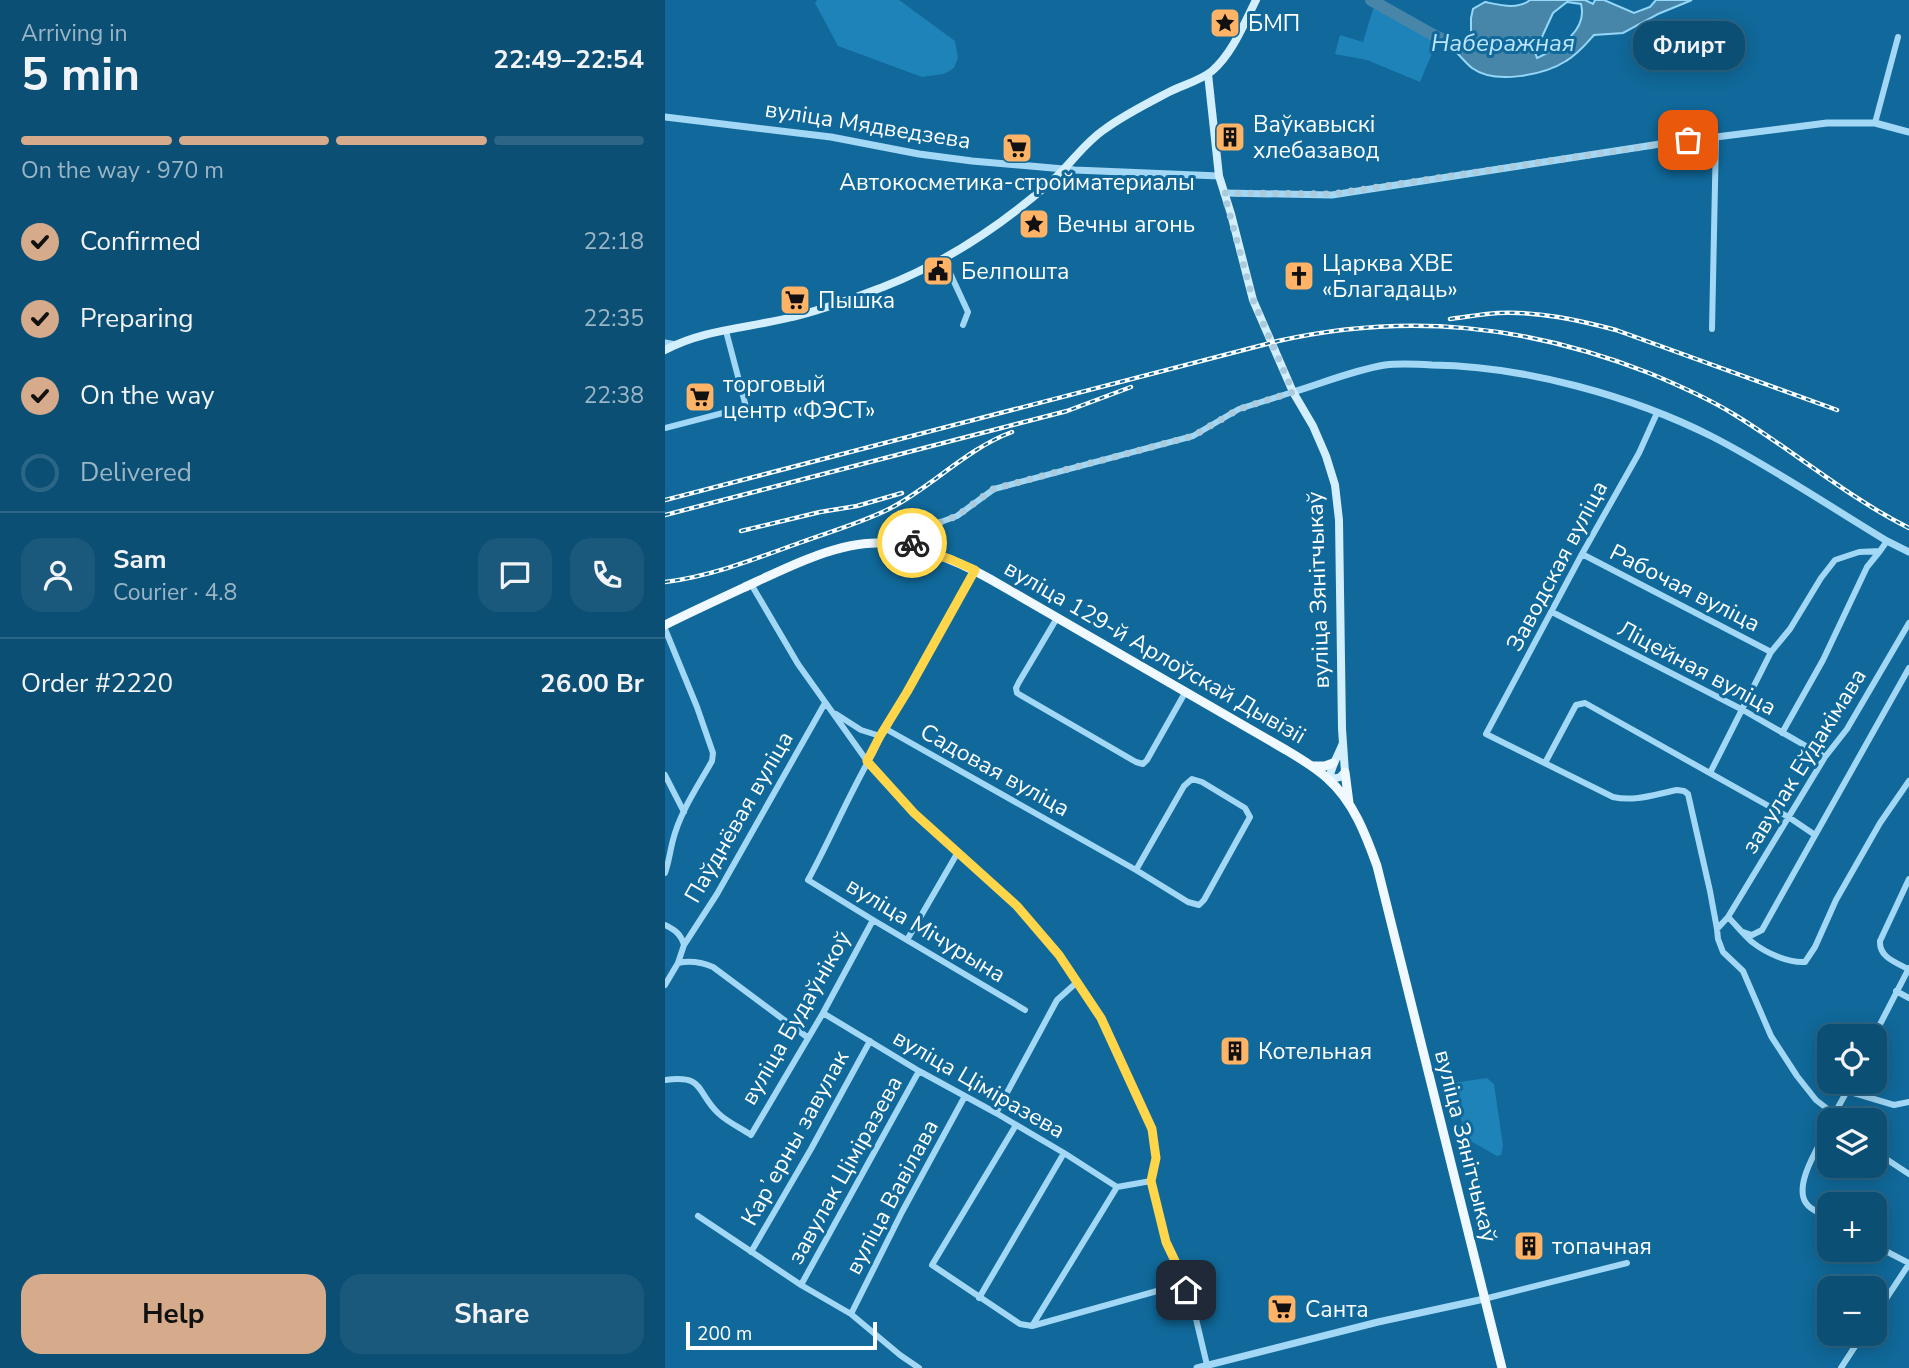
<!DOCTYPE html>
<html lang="en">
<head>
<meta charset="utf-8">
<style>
	:root { --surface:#0c4f74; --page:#1a597c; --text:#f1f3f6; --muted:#9ab5c5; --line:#2c6686; --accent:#d6ab8b }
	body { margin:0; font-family:"Nunito Sans",sans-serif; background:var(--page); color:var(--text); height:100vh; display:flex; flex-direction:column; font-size:26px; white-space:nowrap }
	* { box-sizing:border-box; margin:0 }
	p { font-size:23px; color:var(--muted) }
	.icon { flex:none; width:38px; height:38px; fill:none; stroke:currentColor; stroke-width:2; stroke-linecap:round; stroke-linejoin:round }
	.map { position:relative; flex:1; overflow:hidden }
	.panel { display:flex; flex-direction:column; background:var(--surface); width:665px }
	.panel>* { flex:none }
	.tools { position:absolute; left:1152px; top:1024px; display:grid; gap:14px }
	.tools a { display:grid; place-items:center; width:70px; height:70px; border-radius:14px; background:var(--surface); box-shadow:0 4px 18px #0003,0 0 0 2px var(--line); font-size:35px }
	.scale { position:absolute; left:21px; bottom:18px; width:191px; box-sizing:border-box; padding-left:7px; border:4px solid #fff; border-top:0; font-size:19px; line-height:24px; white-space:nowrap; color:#fff; -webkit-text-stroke:5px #10699a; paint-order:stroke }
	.pin { position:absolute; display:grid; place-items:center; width:60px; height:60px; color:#fff; margin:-30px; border-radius:14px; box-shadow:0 4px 10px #0006 }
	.courier { position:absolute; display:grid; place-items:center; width:70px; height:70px; margin:-35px; border:5px solid #ffd54a; border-radius:50%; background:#fff; color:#222; box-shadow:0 2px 9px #0007 }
	.bubble { position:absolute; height:49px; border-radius:21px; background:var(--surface); box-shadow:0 4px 18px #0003,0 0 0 2px var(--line); font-size:23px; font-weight:700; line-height:49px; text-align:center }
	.summary em { font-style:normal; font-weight:700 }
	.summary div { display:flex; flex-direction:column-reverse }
	.summary { display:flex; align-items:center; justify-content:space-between; height:119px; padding:0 21px }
	h1 { font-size:46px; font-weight:700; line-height:52px }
	.bar { display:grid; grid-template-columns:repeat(4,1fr); gap:10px 7px; align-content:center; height:84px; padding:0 21px }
	.bar i { height:9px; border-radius:5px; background:var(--line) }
	.bar .selected { background:var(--accent) }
	.bar p { grid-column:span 4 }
	.line { display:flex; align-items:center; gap:18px; padding:0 21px; border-top:2px solid var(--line) }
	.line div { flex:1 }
	.round { display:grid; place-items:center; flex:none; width:74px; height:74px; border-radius:21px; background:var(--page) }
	ol { padding:0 21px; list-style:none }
	li { display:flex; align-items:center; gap:21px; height:77px }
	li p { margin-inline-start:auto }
	li .icon { padding:7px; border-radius:50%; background:var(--accent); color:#111; stroke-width:4 }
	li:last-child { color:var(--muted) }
	li i { width:38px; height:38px; border:4px solid var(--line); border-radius:50% }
	.action { display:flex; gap:14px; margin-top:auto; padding:14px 21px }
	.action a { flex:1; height:80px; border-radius:21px; background:var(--accent); color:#111; font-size:28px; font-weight:700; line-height:80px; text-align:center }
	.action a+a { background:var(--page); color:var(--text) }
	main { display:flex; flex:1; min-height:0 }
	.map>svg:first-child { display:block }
	.green { fill:#1e83b8 }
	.water { fill:#4886a9; stroke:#94d7f8; stroke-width:2; fill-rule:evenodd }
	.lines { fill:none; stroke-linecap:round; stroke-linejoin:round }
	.river { stroke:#4886a9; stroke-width:12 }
	.minor { stroke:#a2d8f5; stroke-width:6 }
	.tertiary { stroke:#a2d8f5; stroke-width:7 }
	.secondary { stroke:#d3eefd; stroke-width:8 }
	.primary { stroke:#f0f9ff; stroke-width:9 }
	.rail-casing { stroke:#fff; stroke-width:4.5 }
	.rail { stroke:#10699a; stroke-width:2; stroke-dasharray:5; stroke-linecap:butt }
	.done { stroke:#abcadc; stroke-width:7; stroke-dasharray:0 12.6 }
	.route { stroke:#ffd54a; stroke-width:9 }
	.labels { text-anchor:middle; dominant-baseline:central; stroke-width:6; stroke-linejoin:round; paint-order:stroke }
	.poi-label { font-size:23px; fill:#fff; stroke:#10699a; text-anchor:start }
	.street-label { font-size:23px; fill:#fff; stroke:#10699a }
	.water-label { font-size:24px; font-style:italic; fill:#bbe6fc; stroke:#10699a }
</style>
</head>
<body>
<main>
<section class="panel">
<div class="summary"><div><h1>5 min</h1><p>Arriving in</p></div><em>22:49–22:54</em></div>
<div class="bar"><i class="selected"></i><i class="selected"></i><i class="selected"></i><i></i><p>On the way · 970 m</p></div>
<ol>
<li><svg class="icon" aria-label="check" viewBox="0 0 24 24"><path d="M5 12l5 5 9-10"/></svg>Confirmed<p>22:18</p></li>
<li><svg class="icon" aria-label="check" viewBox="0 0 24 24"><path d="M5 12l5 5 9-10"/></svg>Preparing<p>22:35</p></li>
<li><svg class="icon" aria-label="check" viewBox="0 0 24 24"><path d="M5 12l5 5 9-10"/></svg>On the way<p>22:38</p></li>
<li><i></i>Delivered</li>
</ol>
<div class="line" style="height:126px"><a class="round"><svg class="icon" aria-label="person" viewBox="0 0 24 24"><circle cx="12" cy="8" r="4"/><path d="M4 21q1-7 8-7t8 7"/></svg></a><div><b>Sam</b><p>Courier · 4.8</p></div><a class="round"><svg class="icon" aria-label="chat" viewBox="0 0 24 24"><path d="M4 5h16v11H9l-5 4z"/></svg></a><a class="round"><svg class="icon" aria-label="phone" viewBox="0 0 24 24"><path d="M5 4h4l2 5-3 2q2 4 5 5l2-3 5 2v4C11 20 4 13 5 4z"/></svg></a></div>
<div class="line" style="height:91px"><div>Order #2220</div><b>26.00 Br</b></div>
<div class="action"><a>Help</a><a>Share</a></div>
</section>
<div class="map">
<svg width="1244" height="1368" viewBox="0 0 1244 1368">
	<rect width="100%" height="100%" fill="#10699a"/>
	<!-- green -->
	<path class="green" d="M152,0h82l56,41 3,17 -4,10 -10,6 -22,3 -84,-31 -23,-43z
		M709,6l64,33 -18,43 -53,-22 -32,-6 5,-19 23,7z
		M822,1078l7,6 9,62 -2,9 -4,1 -30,-17 -16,-53 2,-3z"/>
	<!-- water -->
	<path class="water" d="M865,0h55l8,4 2,-4h9l30,13 16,-6 6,-7h36l-34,14 -35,19 -29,2c-8,9 -17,20 -28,26 -22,14 -71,24 -94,7 -5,-4 -10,-10 -15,-15l5,-12h9v-23l2,-9 12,-7c15,3 33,8 45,-2zM902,2l14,2c7,27 -24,45 -44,54l-2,-6 18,-39z"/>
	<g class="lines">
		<!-- river -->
		<path class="river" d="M706,0l64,36 41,16"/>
		<!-- minor -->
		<path class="minor" d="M1210,123l23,-86
			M278,258l25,54 -5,13
			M1047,329l4,-193
			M992,413l-18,40 -57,101 -96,180 127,63c22,5 43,-3 64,-7l7,1 4,3 22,97 7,38 11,-12 97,-160 22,-28 62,-106
			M0,428l81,-21 -20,-76
			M246,547l3,-11 5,-6 38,-14 37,-27 199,-53 46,-27 54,-17
			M917,554l189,98
			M310,570l-89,159 250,141 48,-84 8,-7 10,3 43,26 5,9 -46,83 -5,5 -11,-3 -52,-32
			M86,584l47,80 69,97 47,52 103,93 42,49 42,63 51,111 4,29 -5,23 15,62 9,18 7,23 9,14 16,67
			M887,612l191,98 82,47
			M392,618l-38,64 -3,6 1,5 119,69 7,2 4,-4 39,-69
			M0,629l32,78 16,46 -1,8c-14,25 -32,51 -39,79 -3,11 -4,22 -8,33
			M171,714l25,16 19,6
			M221,729c-6,7 -9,16 -13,24 -24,41 -42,85 -65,127l65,40 152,90
			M1117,733l41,-73 44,-93 13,-16
			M880,763l31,-58 9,-2 205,115 25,17
			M1045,773l61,-121 19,-23 31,-51 14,-18 24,-8 21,-1 7,-10
			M0,775l19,37
			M1063,917c8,8 16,18 24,25 14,11 36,21 53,20l10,-15 21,-47 44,-77 29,-42
			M0,925c10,5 16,9 19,20
			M1052,929l1,10 5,13 20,19 28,65 26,40 19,24 18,14 4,6
			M1078,932l9,3 10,-5 147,-262
			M242,940l51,-88
			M13,963c13,-3 23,-1 35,4l94,70
			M1243,969c-13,-7 -29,-12 -28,-28l29,-62
			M0,985l13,-22 6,-18 33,-51 108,-191
			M1231,991l13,7
			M158,1013l96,58 77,42 68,40 53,34
			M1209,1036l35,-68
			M0,1080c40,-5 30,10 53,33 9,9 23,15 33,22l72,-122 50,-93
			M1182,1091l47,14 15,-3
			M331,1113l61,-113 19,-17
			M1166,1120l21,-38
			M351,1125l-84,140 88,59 12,2 85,-139 34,-6
			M1164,1126c-9,19 -36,58 -23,77 4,7 16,11 23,15
			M1209,1151l35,23
			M33,1216l103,69 50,29 49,41 19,13
			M1209,1245l35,18
			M86,1252l60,-103 59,-108
			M136,1285l118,-214
			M314,1298l85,-145
			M819,1299l143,-36
			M186,1314l51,-102 63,-116
			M1209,1317l35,-53
			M367,1326l150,-42
			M1176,1368l22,-34"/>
		<!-- tertiary -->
		<path class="tertiary" d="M0,117l166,20 88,17 53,7 103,9 144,6
			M559,193l108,2 328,-51 167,-21h48l34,9
			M0,343l11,2
			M628,392c30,-9 61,-22 92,-27 15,-2 32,-1 47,0 92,1 200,31 281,72 60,31 116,69 174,104l22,11
			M532,1368l181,-46 106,-23"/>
		<!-- secondary -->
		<path class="secondary" d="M543,74l11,102 12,38 22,86 40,92 20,34 13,30 9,29 4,35 3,209 3,43 -5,5 -11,3c2,-14 9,-24 14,-37
			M0,350c39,-21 85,-22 127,-33 31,-7 62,-19 91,-30 62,-24 119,-62 169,-106 19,-17 32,-38 53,-52 19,-14 43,-26 64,-37 13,-7 31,-11 43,-21 20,-17 32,-47 44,-71"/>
		<!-- primary -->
		<path class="primary" d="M0,625c26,-13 52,-25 78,-37 39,-18 92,-46 136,-45 39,1 77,17 111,36l296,171c15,9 29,17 42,29 25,22 38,56 49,87l125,502
			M648,766h12l8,-3
			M680,772l4,31"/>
		<!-- rail casing -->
		<g class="rail-casing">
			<path id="rail" d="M785,319c16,-2 32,-5 48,-6 40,-2 80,7 118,17l221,80
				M0,500l613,-159c129,-29 248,-16 371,32 29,12 59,25 86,42 59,36 112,82 174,113
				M0,515l402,-104 64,-24
				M76,531l79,-19 37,-6 45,-13
				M0,582c47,-6 90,-23 134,-39 30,-11 62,-20 90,-34 43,-22 77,-60 123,-77"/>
		</g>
		<!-- rail -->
		<use href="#rail" class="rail"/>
	</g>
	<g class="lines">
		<!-- done -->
		<path class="done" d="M247,543l2,-7 5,-6 38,-14 36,-27 200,-53 46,-27 54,-17 -40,-92 -29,-107 108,1 356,-54"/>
		<!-- route -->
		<path class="route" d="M247,543l-1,4 39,12 25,11 -68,122 -27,44 -13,25 47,52 103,93 42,49 42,63 51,111 4,29 -5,23 15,61 9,19 7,23 4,6"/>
	</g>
	<!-- icons -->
	<defs>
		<g id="sight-square" transform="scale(1.575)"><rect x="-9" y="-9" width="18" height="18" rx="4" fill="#ffb366" stroke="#10699a"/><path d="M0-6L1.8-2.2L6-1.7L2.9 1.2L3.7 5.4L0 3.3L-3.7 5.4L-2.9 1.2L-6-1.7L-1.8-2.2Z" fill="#111"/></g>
		<g id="building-square" transform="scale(1.575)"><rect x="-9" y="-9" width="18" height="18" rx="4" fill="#ffb366" stroke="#10699a"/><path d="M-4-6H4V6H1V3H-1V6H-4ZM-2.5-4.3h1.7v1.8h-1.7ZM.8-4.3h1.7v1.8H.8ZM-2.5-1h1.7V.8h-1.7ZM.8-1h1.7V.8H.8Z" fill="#111"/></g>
		<g id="supermarket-square" transform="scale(1.575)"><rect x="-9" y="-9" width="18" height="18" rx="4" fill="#ffb366" stroke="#10699a"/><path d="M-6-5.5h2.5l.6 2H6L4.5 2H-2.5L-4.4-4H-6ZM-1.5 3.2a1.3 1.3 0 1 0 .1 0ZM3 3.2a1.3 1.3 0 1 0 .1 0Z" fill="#111"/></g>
		<g id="civic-square" transform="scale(1.575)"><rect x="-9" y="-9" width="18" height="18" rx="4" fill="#ffb366" stroke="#10699a"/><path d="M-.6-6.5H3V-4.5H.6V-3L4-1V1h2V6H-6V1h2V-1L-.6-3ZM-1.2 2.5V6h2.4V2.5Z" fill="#111"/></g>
		<g id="church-square" transform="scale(1.575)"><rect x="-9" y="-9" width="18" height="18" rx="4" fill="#ffb366" stroke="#10699a"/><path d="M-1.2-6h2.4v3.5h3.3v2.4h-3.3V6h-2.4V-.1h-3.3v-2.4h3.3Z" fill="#111"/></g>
	</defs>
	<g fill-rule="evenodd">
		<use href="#sight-square" x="560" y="23"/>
		<use href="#building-square" x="565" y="137"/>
		<use href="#supermarket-square" x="352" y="148"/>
		<use href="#sight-square" x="369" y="224"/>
		<use href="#civic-square" x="273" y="271"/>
		<use href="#church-square" x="634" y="276"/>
		<use href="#supermarket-square" x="130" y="300"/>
		<use href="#supermarket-square" x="35" y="397"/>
		<use href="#building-square" x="570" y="1051"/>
		<use href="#building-square" x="864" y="1246"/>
		<use href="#supermarket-square" x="617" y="1309"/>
	</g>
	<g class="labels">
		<!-- poi labels -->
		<g class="poi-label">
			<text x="583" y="23">БМП</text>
			<text x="588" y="124">Ваўкавыскі<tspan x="588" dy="26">хлебазавод</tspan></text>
			<text x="352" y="182" text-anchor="middle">Автокосметика-стройматериалы</text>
			<text x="392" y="224">Вечны агонь</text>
			<text x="657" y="263">Царква ХВЕ<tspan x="657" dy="26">«Благадаць»</tspan></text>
			<text x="296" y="271">Белпошта</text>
			<text x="153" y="300">Пышка</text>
			<text x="58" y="384">торговый<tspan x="58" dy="26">центр «ФЭСТ»</tspan></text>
			<text x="593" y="1051">Котельная</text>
			<text x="887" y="1246">топачная</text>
			<text x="640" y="1309">Санта</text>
		</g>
		<!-- street labels -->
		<g class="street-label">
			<text transform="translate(203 125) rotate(9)">вуліца Мядведзева</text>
			<text transform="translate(892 566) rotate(-62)">Заводская вуліца</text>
			<text transform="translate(1020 588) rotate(27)">Рабочая вуліца</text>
			<text transform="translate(653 590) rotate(-92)">вуліца Зянітчыкаў</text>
			<text transform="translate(490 652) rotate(30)">вуліца 129-й Арлоўскай Дывізіі</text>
			<text transform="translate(1032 668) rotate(28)">Ліцейная вуліца</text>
			<text transform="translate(1139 761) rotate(-58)">завулак Еўдакімава</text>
			<text transform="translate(330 770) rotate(29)">Садовая вуліца</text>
			<text transform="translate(74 817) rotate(-60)">Паўднёвая вуліца</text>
			<text transform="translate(261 930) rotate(31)">вуліца Мічурына</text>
			<text transform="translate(131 1018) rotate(-60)">вуліца Будаўнікоў</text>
			<text transform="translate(314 1084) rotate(30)">вуліца Ціміразева</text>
			<text transform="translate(130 1138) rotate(-61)">Карʼерны завулак</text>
			<text transform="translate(801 1146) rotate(76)">вуліца Зянітчыкаў</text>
			<text transform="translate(180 1170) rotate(-61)">завулак Ціміразева</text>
			<text transform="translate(227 1197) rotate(-62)">вуліца Вавілава</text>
		</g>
		<!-- water labels -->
		<g class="water-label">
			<text x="838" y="43">Наберажная</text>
		</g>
	</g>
</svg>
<div class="tools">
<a><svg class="icon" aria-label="locate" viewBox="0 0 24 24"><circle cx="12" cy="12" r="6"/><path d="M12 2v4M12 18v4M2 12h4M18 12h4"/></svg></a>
<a><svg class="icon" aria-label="layers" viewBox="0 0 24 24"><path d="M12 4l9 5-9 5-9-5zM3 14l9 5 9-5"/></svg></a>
<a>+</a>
<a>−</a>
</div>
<div class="scale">200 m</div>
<div class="pin" style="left:1023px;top:140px;background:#ea580c"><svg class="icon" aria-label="bag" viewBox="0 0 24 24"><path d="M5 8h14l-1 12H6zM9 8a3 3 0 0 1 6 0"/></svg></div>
<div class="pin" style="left:521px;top:1290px;background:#1f2937"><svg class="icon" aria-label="home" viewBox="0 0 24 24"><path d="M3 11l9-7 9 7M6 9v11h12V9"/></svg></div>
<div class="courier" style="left:247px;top:543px"><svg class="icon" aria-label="bike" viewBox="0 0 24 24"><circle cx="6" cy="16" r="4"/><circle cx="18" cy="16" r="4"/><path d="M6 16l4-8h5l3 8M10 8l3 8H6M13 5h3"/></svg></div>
<div class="bubble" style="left:968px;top:21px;width:112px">Флирт</div>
</div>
</main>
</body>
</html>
